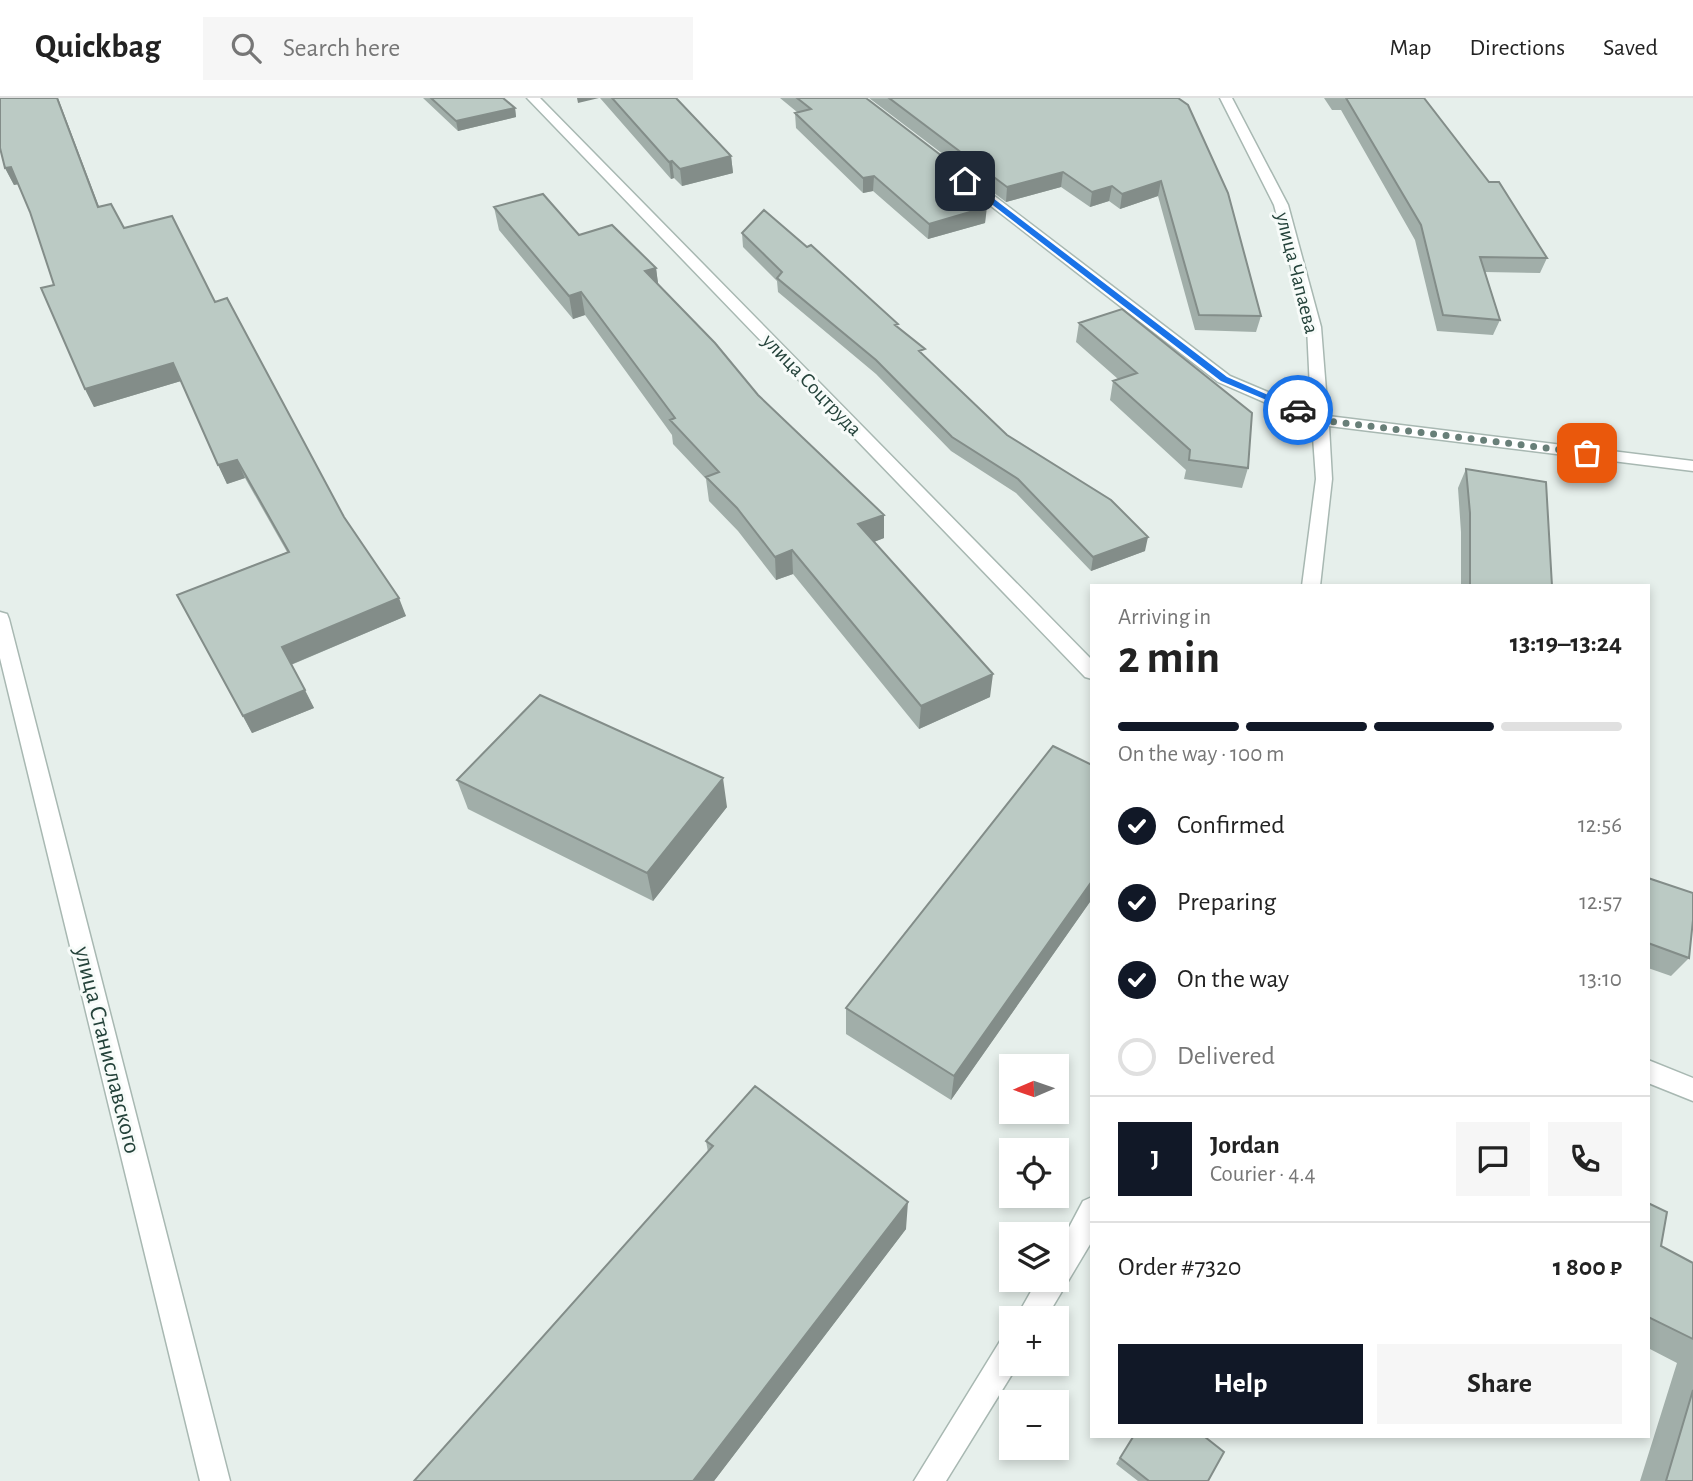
<!DOCTYPE html>
<html lang="en">
<head>
<meta charset="utf-8">
<style>
	:root { --surface:#fff; --page:#f6f6f6; --text:#222; --muted:#767676; --line:#e0e0e0; --accent:#111827 }
	body { margin:0; font-family:"Alegreya Sans",sans-serif; background:var(--page); color:var(--text); height:100vh; display:flex; flex-direction:column; font-size:26px; white-space:nowrap }
	* { box-sizing:border-box; margin:0 }
	p { font-size:23px; color:var(--muted) }
	.icon { flex:none; width:38px; height:38px; fill:none; stroke:currentColor; stroke-width:2; stroke-linecap:round; stroke-linejoin:round }
	.map { position:relative; flex:1; overflow:hidden }
	.drawer { position:absolute; left:1090px; top:486px; width:560px; height:854px; display:flex; flex-direction:column; background:var(--surface); border-radius:0px; box-shadow:0 4px 10px #0003 }
	.drawer>* { flex:none }
	.needle { width:46px; rotate:268deg }
	.fabs { position:absolute; left:999px; top:956px; display:grid; gap:14px }
	.fabs a { display:grid; place-items:center; width:70px; height:70px; border-radius:0px; background:var(--surface); box-shadow:0 4px 10px #0003; font-size:35px }
	.pin { position:absolute; display:grid; place-items:center; width:60px; height:60px; color:#fff; margin:-30px; border-radius:14px; box-shadow:0 4px 10px #0006 }
	.courier { position:absolute; display:grid; place-items:center; width:70px; height:70px; margin:-35px; border:5px solid #1a73e8; border-radius:50%; background:#fff; color:#222; box-shadow:0 2px 9px #0007 }
	.head em { font-style:normal; font-weight:700 }
	.head div { display:flex; flex-direction:column-reverse }
	.head { display:flex; align-items:center; justify-content:space-between; height:119px; padding:0 28px }
	h1 { font-size:46px; font-weight:700; line-height:52px }
	.bar { display:grid; grid-template-columns:repeat(4,1fr); gap:10px 7px; align-content:center; height:84px; padding:0 28px }
	.bar i { height:9px; border-radius:5px; background:var(--line) }
	.bar .current { background:var(--accent) }
	.bar p { grid-column:span 4 }
	.line { display:flex; align-items:center; gap:18px; padding:0 28px; border-top:2px solid var(--line) }
	.line div { flex:1 }
	.round { display:grid; place-items:center; flex:none; width:74px; height:74px; border-radius:0px; background:var(--page) }
	ol { padding:0 28px; list-style:none }
	li { display:flex; align-items:center; gap:21px; height:77px }
	li p { margin-inline-start:auto }
	li .icon { padding:7px; border-radius:50%; background:var(--accent); color:#fff; stroke-width:4 }
	li:last-child { color:var(--muted) }
	li i { width:38px; height:38px; border:4px solid var(--line); border-radius:50% }
	.cta { display:flex; gap:14px; margin-top:auto; padding:14px 28px }
	.cta a { flex:1; height:80px; border-radius:0px; background:var(--accent); color:#fff; font-size:28px; font-weight:700; line-height:80px; text-align:center }
	.cta a+a { background:var(--page); color:var(--text) }
	header { display:flex; align-items:center; gap:42px; box-sizing:border-box; height:98px; padding:0 35px; background:var(--surface); border-bottom:2px solid var(--line) }
	header strong { font-size:33px }
	nav { display:flex; gap:38px; margin-inline-start:auto; font-size:24px }
	.search { width:490px; height:63px; background:var(--page); display:flex; align-items:center; gap:18px; box-sizing:border-box; padding:0 24px; border-radius:0px; color:var(--muted); font-size:26px }
	.map>svg:first-child { display:block }
	.lines { fill:none; stroke-linecap:round; stroke-linejoin:round }
	.minor-casing { stroke:#a8b8b2; stroke-width:3 }
	.minor { fill:#fff; fill-rule:evenodd }
	.wall { fill:#a1aea9 }
	.shaded-wall { fill:#838d89 }
	.building { fill:#bbcac4; stroke:#838d89; stroke-width:2 }
	.route { fill:#1a73e8 }
	.done { stroke:#687f78; stroke-width:7; stroke-dasharray:0 12.6 }
	.labels { text-anchor:middle; dominant-baseline:central; stroke-width:6; stroke-linejoin:round; paint-order:stroke }
	.far-street-label { font-size:21px; fill:#24423a; stroke:#f7fbf9 }
	.street-label { font-size:24px; fill:#24423a; stroke:#f7fbf9 }
</style>
</head>
<body>
<header>
<strong>Quickbag</strong>
<div class="search"><svg class="icon" aria-label="search" viewBox="0 0 24 24"><circle cx="10" cy="10" r="6"/><path d="M15 15l6 6"/></svg>Search here</div>
<nav><a>Map</a><a>Directions</a><a>Saved</a></nav>
</header>
<div class="map">
<svg width="1693" height="1383" viewBox="0 0 1693 1383">
	<rect width="100%" height="100%" fill="#e6efeb"/>
	<g class="lines">
		<!-- minor casing -->
		<g class="minor-casing">
			<path id="minor" d="M527,0h13l552,562v19l-7,-2z
				M1220,0h12l56,107 33,122 7,89 365,45v10l-364,-45 3,53 -12,107h-18l14,-107 -4,-56 -94,-41 -258,-200 2,-3h10l258,197 81,34 -4,-83 -33,-122z
				M0,514l7,2 2,5 221,862h-30l-200,-823z
				M1648,962l45,18v23l-45,-18z
				M1092,1099v44l-46,77h-30l22,-39h19v-29l26,-49z
				M1012,1236v29h7l-73,118h-32l88,-143z"/>
		</g>
		<!-- minor -->
		<use href="#minor" class="minor"/>
	</g>
	<!-- wall -->
	<path class="wall" d="M423,0h80l12,10 1,9 -58,14z
		M600,0h76l55,58 2,17 -51,13 -8,-8 -3,1z
		M780,0h86l121,109h-1l-1,16 -57,16 -55,-48 -10,2 -67,-65 -1,-15 2,-1z
		M869,0h309l83,218 -5,16 -61,-2 -37,-134 -38,13 -11,-8 -19,6 -29,-20 -55,15z
		M1324,0h100l123,160 -7,15 -55,-1 15,48 -7,15 -56,-4 -22,-91 -74,-130h-9z
		M5,70l94,39 25,21 91,74 129,215 62,99 -115,49 23,43 -62,25 -75,-138 110,-43 -42,-74 -18,6 -46,-103 -87,26 -9,-18 -31,-104 -24,-73 -12,-28 -4,1z
		M494,109l85,28 77,33 2,17 100,110 126,120v23l-10,4 116,155 -71,32 -126,-155 -17,6 -38,-49 -29,-30 -3,-22 -33,-35 -1,-9 -87,-120 -12,4 -74,-89z
		M742,135l156,94 26,29 83,79 138,116 -54,20 -75,-78 -65,-42 -75,-77 -98,-82 -1,-11 -34,-34z
		M1079,225l169,145 -6,20 -58,-9 2,-9 -76,-70 3,-19 5,-2 -42,-37z
		M1466,371l86,117h-91v-54l-3,-44z
		M1092,667v134l-141,201 -105,-66v-26z
		M457,682l270,27 -74,94 -185,-92z
		M1648,780l41,80 -18,18 -23,-8z
		M706,1043l200,88 -192,252h-300l294,-329z
		M1648,1105l13,43 32,17v218h-53l37,-118 -29,-15z
		M1133,1339l75,44h-70l-22,-17z"/>
	<!-- shaded-wall -->
	<path class="shaded-wall" d="M57,0h1l48,127 -8,-18z
		M577,0h22l-21,5z
		M515,10l1,9 -58,14 -2,-10z
		M731,58l2,17 -51,13 -2,-17z
		M672,63l2,17 -3,1 -2,-17z
		M11,69l8,17 -5,1 -9,-17z
		M1063,74l-2,15 -55,15 1,-15z
		M874,78l-1,15 -10,2v-15z
		M1161,83l-3,15 -38,13 2,-15z
		M1112,88l-3,15 -19,6 2,-15z
		M989,94l-2,15 -15,4 1,-15z
		M987,109l-2,16 -57,16 1,-15z
		M656,170l3,22 -14,-19z
		M581,194l4,23 -12,4 -4,-23z
		M173,265l8,18 -87,26 -9,-18z
		M237,362l8,18 -18,6 -9,-19z
		M884,417v23l-26,10v-24z
		M1148,439l-3,14 -54,20 2,-14z
		M792,452l1,24 -17,6 -1,-23z
		M399,500l7,18 -116,49 -8,-18z
		M993,576l-3,23 -71,32 2,-23z
		M305,592l9,18 -62,25 -9,-17z
		M723,680l4,29 -74,94 -6,-28z
		M1092,783v18l-141,201 3,-24z
		M908,1104l-2,27 -192,252h-21z"/>
	<!-- building -->
	<path class="building" d="M0,0h57l41,109 13,-3 13,24 48,-12 43,86 12,-4 117,219 55,81 -117,49 23,43 -62,26 -66,-121 112,-43 -52,-92 -19,5 -45,-102 -88,26 -44,-101 13,-3 -24,-73 -19,-45 -6,1 -5,-20z
		M431,0h72l12,10 -59,13z
		M612,0h64l55,58 -51,13 -8,-8 -3,1z
		M797,0h69l123,94 -16,4 14,11 -58,17 -55,-48 -11,2 -68,-65 16,-4z
		M889,0h289l10,7 40,88 33,123 -62,-1 -38,-134 -39,13 -10,-8 -20,6 -29,-20 -56,15z
		M1346,0h78l65,84h10l48,76 -67,-1 20,63 -57,-5 -22,-90z
		M543,96l36,41 33,-10 44,43 -11,3 70,72 43,52 126,120 -26,9 135,150 -72,32 -129,-156 -17,7 -38,-49 -31,-31 13,-5 -49,-52 5,-2 -94,-126 -12,4 -75,-89z
		M764,112l43,37 4,-2 87,79 -3,1 30,24 -6,2 88,84 104,65 37,37 -55,20 -75,-78 -66,-42 -76,-77 -99,-82 5,-6 -40,-39z
		M1122,211l130,104 -4,55 -59,-8 1,-10 -77,-69 24,-8 -58,-50z
		M1466,371l80,13 6,104h-82v-73z
		M540,597l183,83 -76,95 -190,-93z
		M1053,648l39,19v116l-138,195 -108,-68z
		M1648,780l45,15v27l-4,38 -41,-15z
		M755,988l153,116 -215,279h-279l299,-335 -7,-5z
		M1648,1105l19,9 -6,34 32,17v76l-45,-22z
		M1693,1292v91h-27z
		M1133,1339h72l19,15 -16,29h-59l-29,-23z"/>
	<!-- route -->
	<path class="route" d="M963,81h5l259,198 75,33 -7,2 -74,-31 -258,-199z"/>
	<g class="lines">
		<!-- done -->
		<path class="done" d="M1298,312l22,10 267,33"/>
	</g>
	<g class="labels">
		<!-- far-street labels -->
		<g class="far-street-label">
			<text transform="translate(1297 175) rotate(76)">улица Чапаева</text>
			<text transform="translate(812 287) rotate(46)">улица Соцтруда</text>
		</g>
		<!-- street labels -->
		<g class="street-label">
			<text transform="translate(107 952) rotate(76)">улица Станиславского</text>
		</g>
	</g>
</svg>
<div class="fabs">
<a><svg class="needle" viewBox="-14 -14 28 28"><path d="M0-13l5 13h-10z" fill="#e53935"/><path d="M0 13l5-13h-10z" fill="#767676"/></svg></a>
<a><svg class="icon" aria-label="locate" viewBox="0 0 24 24"><circle cx="12" cy="12" r="6"/><path d="M12 2v4M12 18v4M2 12h4M18 12h4"/></svg></a>
<a><svg class="icon" aria-label="layers" viewBox="0 0 24 24"><path d="M12 4l9 5-9 5-9-5zM3 14l9 5 9-5"/></svg></a>
<a>+</a>
<a>−</a>
</div>
<div class="pin" style="left:1587px;top:355px;background:#ea580c"><svg class="icon" aria-label="bag" viewBox="0 0 24 24"><path d="M5 8h14l-1 12H6zM9 8a3 3 0 0 1 6 0"/></svg></div>
<div class="pin" style="left:965px;top:83px;background:#1f2937"><svg class="icon" aria-label="home" viewBox="0 0 24 24"><path d="M3 11l9-7 9 7M6 9v11h12V9"/></svg></div>
<div class="courier" style="left:1298px;top:312px"><svg class="icon" aria-label="car" viewBox="0 0 24 24"><path d="M5 17H2v-5l4-1 3-4h7l3 4 3 1v5h-3M9 17h6M6 11h13"/><circle cx="7" cy="17" r="2"/><circle cx="17" cy="17" r="2"/></svg></div>
<section class="drawer">
<div class="head"><div><h1>2 min</h1><p>Arriving in</p></div><em>13:19–13:24</em></div>
<div class="bar"><i class="current"></i><i class="current"></i><i class="current"></i><i></i><p>On the way · 100 m</p></div>
<ol>
<li><svg class="icon" aria-label="check" viewBox="0 0 24 24"><path d="M5 12l5 5 9-10"/></svg>Confirmed<p>12:56</p></li>
<li><svg class="icon" aria-label="check" viewBox="0 0 24 24"><path d="M5 12l5 5 9-10"/></svg>Preparing<p>12:57</p></li>
<li><svg class="icon" aria-label="check" viewBox="0 0 24 24"><path d="M5 12l5 5 9-10"/></svg>On the way<p>13:10</p></li>
<li><i></i>Delivered</li>
</ol>
<div class="line" style="height:126px"><b class="round" style="background:var(--accent);color:#fff">J</b><div><b>Jordan</b><p>Courier · 4.4</p></div><a class="round"><svg class="icon" aria-label="chat" viewBox="0 0 24 24"><path d="M4 5h16v11H9l-5 4z"/></svg></a><a class="round"><svg class="icon" aria-label="phone" viewBox="0 0 24 24"><path d="M5 4h4l2 5-3 2q2 4 5 5l2-3 5 2v4C11 20 4 13 5 4z"/></svg></a></div>
<div class="line" style="height:91px"><div>Order #7320</div><b>1 800 ₽</b></div>
<div class="cta"><a>Help</a><a>Share</a></div>
</section>
</div>
</body>
</html>
